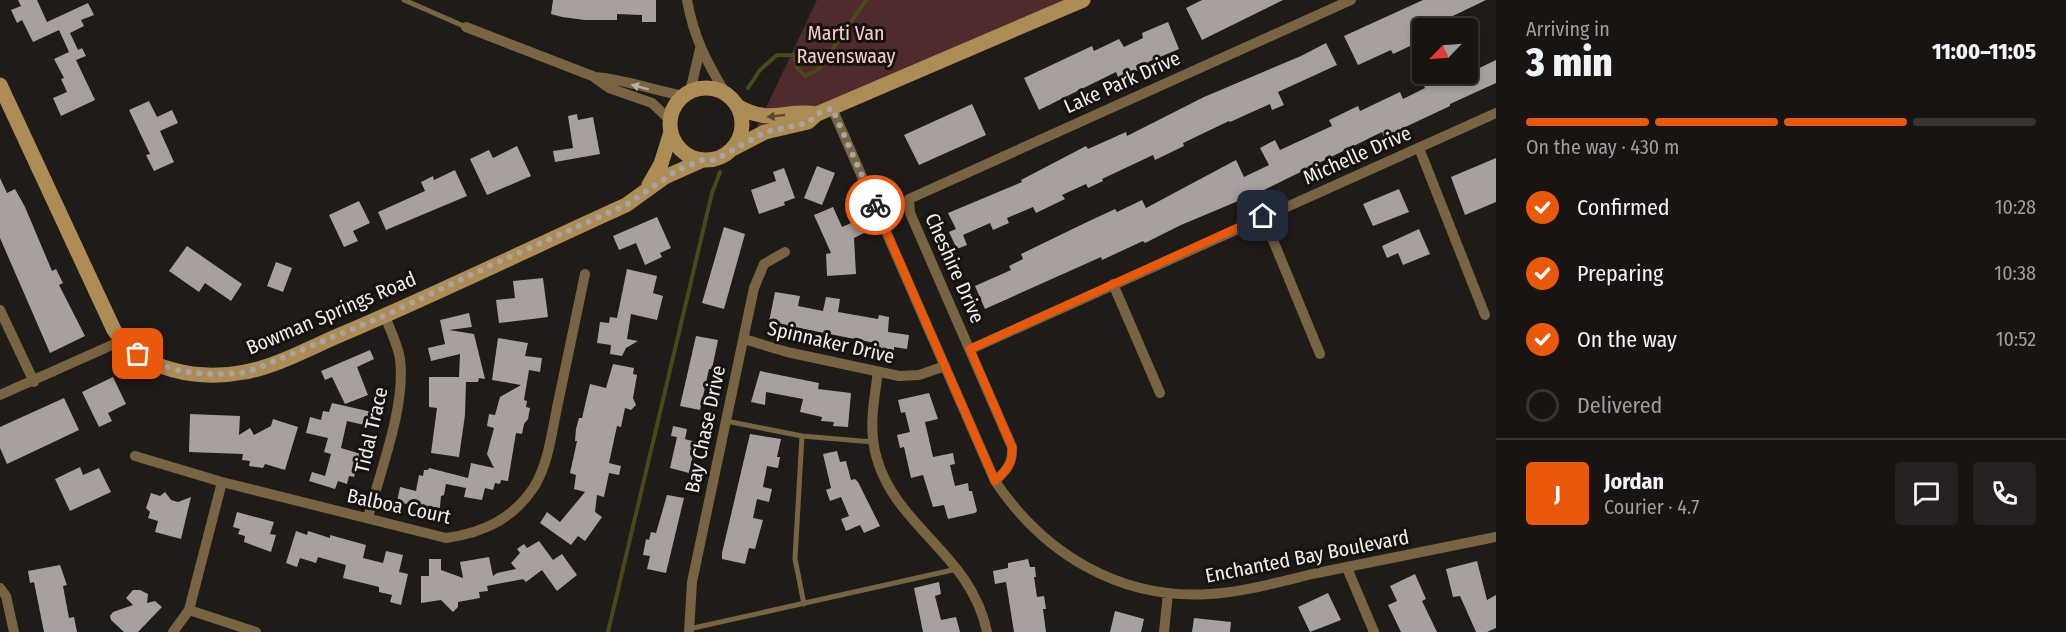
<!DOCTYPE html>
<html lang="en">
<head>
<meta charset="utf-8">
<style>
	:root { --surface:#171412; --page:#242120; --text:#f1f3f6; --muted:#9e9e9f; --line:#363332; --accent:#ea580c }
	body { margin:0; font-family:"Fira Sans Condensed",sans-serif; background:var(--page); color:var(--text); height:100vh; display:flex; flex-direction:column; font-size:22px; white-space:nowrap }
	* { box-sizing:border-box; margin:0 }
	p { font-size:20px; color:var(--muted) }
	.icon { flex:none; width:33px; height:33px; fill:none; stroke:currentColor; stroke-width:2; stroke-linecap:round; stroke-linejoin:round }
	.map { position:relative; flex:1; overflow:hidden }
	.sheet { display:flex; flex-direction:column; background:var(--surface); width:570px }
	.sheet>* { flex:none }
	.needle { width:39px; rotate:245deg }
	.fabs { position:absolute; left:1412px; top:18px; display:grid; gap:12px }
	.fabs a { display:grid; place-items:center; width:66px; height:66px; border-radius:6px; background:var(--surface); box-shadow:0 3px 9px #0003,0 0 0 2px var(--line); font-size:30px }
	.pin { position:absolute; display:grid; place-items:center; width:51px; height:51px; color:#fff; margin:-26px; border-radius:12px; box-shadow:0 3px 9px #0006 }
	.courier { position:absolute; display:grid; place-items:center; width:60px; height:60px; margin:-30px; border:4px solid #ea580c; border-radius:50%; background:#fff; color:#222; box-shadow:0 2px 8px #0007 }
	.headline em { font-style:normal; font-weight:800 }
	.headline div { display:flex; flex-direction:column-reverse }
	.headline { display:flex; align-items:center; justify-content:space-between; height:102px; padding:0 30px }
	h1 { font-size:39px; font-weight:800; line-height:45px }
	.bar { display:grid; grid-template-columns:repeat(4,1fr); gap:9px 6px; align-content:center; height:72px; padding:0 30px }
	.bar i { height:8px; border-radius:4px; background:var(--line) }
	.bar .active { background:var(--accent) }
	.bar p { grid-column:span 4 }
	.line { display:flex; align-items:center; gap:15px; padding:0 30px; border-top:2px solid var(--line) }
	.line div { flex:1 }
	.round { display:grid; place-items:center; flex:none; width:63px; height:63px; border-radius:6px; background:var(--page) }
	ol { padding:0 30px; list-style:none }
	li { display:flex; align-items:center; gap:18px; height:66px }
	li p { margin-inline-start:auto }
	li .icon { padding:6px; border-radius:50%; background:var(--accent); color:#fff; stroke-width:4 }
	li:last-child { color:var(--muted) }
	li i { width:33px; height:33px; border:3px solid var(--line); border-radius:50% }
	main { display:flex; flex:1; min-height:0 }
	.map>svg:first-child { display:block }
	.green { fill:#502b2d }
	.lines { fill:none; stroke-linecap:round; stroke-linejoin:round }
	.stream { stroke:#4d471c; stroke-width:4 }
	.building { fill:#a7a09e }
	.lane { stroke:#786442; stroke-width:5 }
	.street { stroke:#786442; stroke-width:10 }
	.secondary { stroke:#ad8d55; stroke-width:15 }
	.oneway { fill:#bbb0a0 }
	.oneway2 { fill:#5a492f }
	.done { stroke:#a8a4a2; stroke-width:6; stroke-dasharray:0 10.8 }
	.route { stroke:#ea580c; stroke-width:8 }
	.labels { text-anchor:middle; dominant-baseline:central; stroke-width:6; stroke-linejoin:round; paint-order:stroke }
	.park-label { font-size:20px; fill:#fbcacb; stroke:#161210 }
	.street-label { font-size:20px; fill:#f1eeec; stroke:#161210 }
</style>
</head>
<body>
<main>
<div class="map">
<svg width="1496" height="632" viewBox="0 0 1496 632">
	<rect width="100%" height="100%" fill="#1f1b18"/>
	<!-- green -->
	<path class="green" d="M817,0h251l-314,133z"/>
	<g class="lines">
		<!-- stream -->
		<path class="stream" d="M748,88l12,-18 17,-15h17l3,12 8,9 14,-7 47,-69
			M608,632l104,-439 8,-21"/>
	</g>
	<!-- building -->
	<path class="building" d="M18,0h19l10,22 41,-19 6,12 -13,5 3,6 -14,7 8,17 4,-2 4,8 -10,4 19,40 -34,16 -8,-18 14,-6 -6,-13 3,-1 -10,-19 15,-7 -10,-22 -26,12 -11,-22 -5,3 -6,-13 10,-4z
		M553,0h103v22h-14v-7l-25,-1v6h-32l-23,-3 -11,-3z
		M1202,0h81l-81,40 -16,-32z
		M1423,0h63l-58,28h-13l6,13 -28,13 -2,-4 -33,15 -14,-29z
		M1168,22l11,27 -31,13 1,3 -30,14 -3,-7 -77,38 -15,-32 68,-32 2,5 25,-12 5,8 19,-9 -1,-5z
		M1326,43l11,22 -59,27 6,13 -12,5 -2,-6 -40,18 -1,-1 -46,22 1,3 -29,14 -2,-5 -51,24 1,2 -15,7 -2,-4 -24,11 3,4 -29,14 -3,-6 -26,11 2,5 -16,7 -3,-7 -27,12 4,10 -10,4 -8,-17 7,-3 -8,-16 74,-31 -1,-2 65,-34 2,3 38,-17 1,4 77,-39 97,-41z
		M1496,60v23l-46,21v2l-66,31 -2,-5 -120,59 -81,34 -36,18 -2,-2 -41,19 -1,-3 -116,52 -10,-23 36,-16 -2,-4 14,-7 -2,-5 64,-31 30,-14 2,3 25,-12 4,8 90,-48 8,17 25,-12 -9,-17 15,-8 5,10 52,-24 -3,-6 29,-14 2,5 40,-19 3,7 22,-11 -4,-9 12,-5h34z
		M149,101l8,16 15,-7 6,13 -18,8 14,31 -20,9 -8,-16 4,-1 -21,-44z
		M972,104l14,31 -67,30 -15,-30z
		M577,114l1,6 15,-3 7,37 -45,8 -2,-11 20,-3 -5,-32z
		M517,146l14,30 -44,19 -17,-36 19,-9 4,8z
		M1496,158v44l-31,13 -14,-38z
		M817,166l18,7 -13,32 -18,-7z
		M784,168l11,30 -11,4 1,3 -26,9 -8,-24 25,-9 -3,-9z
		M455,170l12,26 -81,34 -8,-18 47,-21 -4,-9 12,-6 1,4z
		M0,178l7,15 8,-4 10,18 27,64 4,-2 7,14 -4,2 26,51 -35,17 -50,-115z
		M1399,189l10,23 -36,14 -10,-22z
		M359,201l11,22 -17,8 5,10 -14,6 -15,-32z
		M833,207l9,20 16,-7 6,13 -10,5 2,36 -29,2 -1,-22 5,-1 -17,-38z
		M657,217l14,31 -11,5 2,4 -17,8 -9,-22 -17,7 -6,-14z
		M724,227l21,7 -21,75 -22,-6z
		M1419,229l11,25 -27,11 -5,-12 -11,5 -5,-12z
		M187,246l55,38 -11,17 -26,-18 -6,9 -30,-21z
		M276,262l16,6 -9,24 -16,-6z
		M627,269l30,7 -4,17 10,3 -6,24 -26,-6 -4,25 11,2 -12,7 -4,8 -12,-2 1,-9 -14,-2 3,-21 9,1 1,-6 7,1z
		M543,278l5,39 -49,6 -3,-23 19,-2 -2,-17z
		M775,292l25,4 -2,10 25,5 3,-14 14,2 -2,13 40,7 1,-4 10,2 -1,15 21,3 -2,14 -13,-2v5l-20,-3 1,-6 -106,-21z
		M469,313l3,14 -23,3 25,4 11,45 -6,-1 -1,4h-12l-1,33 -6,42 -28,-4 6,-45 -8,-1v-30h30l1,-23 -29,7 -3,-13 17,-4 -5,-24z
		M696,336l22,4 -6,29h-3l-9,41 -20,-4z
		M498,338l30,5 -3,13 17,2 -2,14 -11,-2 -5,30 3,1 -1,6 4,1 -2,11 -4,5 -2,10 -6,-1 -8,48 -7,-1 -1,4 -5,-1 -2,7 -8,-2 -3,12 -18,-3 2,-9 -20,-4 -2,11 -3,1 -2,21 -24,-5 2,-6 -20,-4 3,-15 16,4 3,-16 4,1 1,-6h4l1,-2 39,10 3,-15 23,5 -7,-14 7,-26 -7,-2 2,-12 6,1 5,-18 21,-12 -29,-5z
		M370,350l4,9 -17,8 11,28 -23,9 -13,-27 -7,3 -4,-9z
		M613,364l21,4 -1,6 4,1 -4,23 3,7 -5,5 -6,-2 -4,19 -4,-1 -8,37 12,3 -2,9 -10,-2 -5,24 -7,-2 -2,17 7,5 -17,24 -7,-5 -7,9 -31,-22 7,-11 13,10 25,-30 -11,-3 2,-14 -6,-2 7,-32h-2l1,-12 3,-11h3l8,-34 16,4z
		M760,371l59,12 -1,6 33,4 -3,34 -15,-1 1,-4 -13,-1 1,-4 -22,-5 3,-13 -37,-7 -1,13 -14,-3z
		M113,377l13,27 -18,9 4,8 -13,6 -17,-35z
		M929,393l9,26 -13,3 8,35 20,-4 2,11 -5,1 5,21 13,-3 1,8h3l5,20 -2,2 -27,6 -4,-14 -11,2 -10,-32 -12,3 -7,-31 -4,1 -3,-13 13,-3 -5,-20 -4,1 -3,-13z
		M64,398l15,32 -72,34 -7,-16v-21z
		M332,403l40,9 -3,14 -22,-5 -6,27 20,6 -7,23 -5,-1 -2,8 -9,-3 -3,8 -26,-8 3,-9 13,4 6,-22 -7,-2 4,-14 -22,-5 4,-16 11,3 2,-9 6,1z
		M190,414l50,2 -1,19 11,-7 4,7 17,-9 2,-7 25,8 -13,43 -20,-6 -2,4 -14,-2 1,-5 -8,-1 1,-6 -54,-2z
		M673,426l14,3 -2,10 -8,-2 19,5 -7,31 -19,-5 7,-31 -6,-1z
		M750,434l31,5 -4,18h3l-2,11 -11,-2 -4,21 9,2 -3,13 -12,-3 -4,19 10,2 -8,29 -6,-1 -4,16 -23,-5v-6z
		M837,451l3,11 6,-1 5,19 4,-1 3,3 22,44 -16,7 -4,-8 -14,6 -5,-12 8,-3 -8,-19 -11,4 -4,-11 5,-2 -8,-34z
		M80,467l3,8 16,-7 12,24 -41,19 -15,-32z
		M165,492l6,8 7,2 13,-5 -10,42 -26,-7 3,-11 -10,-3 2,-6 -4,-4 5,-15 9,3z
		M667,495l17,3 -18,75 -19,-4 3,-13 -7,-1 3,-16 3,1 2,-8 5,1z
		M237,512l37,10 -4,12 6,1 -5,17 -27,-10 1,-6 -7,-2 2,-5 -7,-2z
		M296,531l11,4 1,-4 22,7v-3l36,10 -3,13 20,5 3,-12 17,4 -4,17 9,2 -7,31 -11,-3 2,-7 -13,-3v-5l-36,-9 3,-13 -28,-8 -2,6 -16,-5 -3,9 -11,-4z
		M539,541l14,19 9,-6 15,21 -20,16 -15,-21 -16,12 -3,-3 -36,7 1,5 -9,1 1,6 -22,4v5l-5,5 -12,-12 -20,3v-27h8v-17h12v11l22,8 -3,-16 29,-5 4,19 4,-3 19,-4 -5,-6 9,-10 -3,-4 7,-5 3,4z
		M1028,559l2,8h5l1,10h-2l3,20 7,-1 2,13h-3l3,23h-32l-8,-50 -11,2 -2,-13 15,-3v-5z
		M1477,561l10,39 9,-5v33l-9,4h-11l-16,-36 -7,1 -7,-28z
		M60,565l7,20 -4,1 6,32 5,-1 3,15h-33l-10,-50 -4,1 -2,-12z
		M1415,574l11,25 -4,2 15,31h-36l-13,-27 9,-4 -7,-15z
		M939,582l2,12 -6,2 6,24 15,-3 4,15h-37l-9,-44z
		M133,590h7l8,4 -1,9 8,-2 7,6 -24,25h-14l-13,-12 -1,-4 3,-4 20,-7 -7,-7z
		M1328,593l13,27 -31,12 -12,-25z
		M1115,611l29,8 -3,13h-31z
		M1194,618l37,4 -1,10h-38z"/>
	<g class="lines">
		<!-- lane -->
		<path class="lane" d="M404,0l62,27
			M726,421l76,15 71,6
			M802,436l-7,123 9,45
			M689,629l268,-60"/>
		<!-- street -->
		<path class="street" d="M687,0c7,38 19,61 39,94
			M466,27l129,50c29,2 60,14 90,19
			M595,78l14,10 43,15 18,17
			M690,92l10,-43
			M832,108l163,373c49,73 125,119 215,113 35,-2 72,-13 107,-21 60,-12 119,-24 179,-36
			M1419,148l66,167
			M1263,216l57,138
			M1113,284l47,109
			M0,310l34,72
			M744,339l43,13 112,24 20,-1 26,-9
			M971,349l525,-236
			M878,372c-4,28 -10,58 -1,87 20,69 94,95 110,173
			M0,395l121,-54
			M135,456l87,26 224,56c37,-5 67,-19 88,-51 15,-24 18,-57 24,-84 9,-43 18,-86 27,-129
			M995,481c12,-11 18,-18 17,-34l-102,-234 -1,-14 442,-199
			M368,518c12,-47 38,-111 32,-159 -2,-14 -10,-29 -15,-43
			M1347,568l27,64
			M0,588l6,8 8,36
			M189,610l67,22
			M173,632l16,-22 33,-128
			M689,632l3,-50 62,-294 10,-24 21,-12
			M1164,632l4,-39"/>
		<!-- secondary -->
		<path class="secondary" d="M0,85l114,245c27,41 85,51 131,42 31,-5 72,-28 102,-40 94,-40 186,-85 279,-127l39,-28 38,-17
			M670 124a36 36 0 1 1 72 0a36 36 0 1 1-72 0Z
			M737,106c36,20 47,2 80,8
			M734,148l31,-16 43,-10 9,-8 266,-114
			M649,185l12,-21 10,-32"/>
	</g>
	<!-- one-way arrows -->
	<defs><path id="oneway-solid" d="M-6-.8H1V-3.2L6.5 0L1 3.2V.8H-6Z" transform="scale(1.5)"/></defs>
	<use class="oneway" href="#oneway-solid" transform="translate(640 87) rotate(-165)"/>
	<use class="oneway2" href="#oneway-solid" transform="translate(776 116) rotate(174)"/>
	<g class="lines">
		<!-- done -->
		<path class="done" d="M138,354c35,20 70,23 110,18l136,-56 114,-54 128,-57 53,-36 24,-9h12l50,-28 43,-9 9,-9 15,-6 43,97"/>
		<!-- route -->
		<path class="route" d="M875,205l120,276c12,-11 18,-18 17,-34l-42,-98 293,-133"/>
	</g>
	<g class="labels">
		<!-- park labels -->
		<g class="park-label">
			<text x="846" y="33">Marti Van<tspan x="846" dy="23">Ravenswaay</tspan></text>
		</g>
		<!-- street labels -->
		<g class="street-label">
			<text transform="translate(1122 82) rotate(-24)">Lake Park Drive</text>
			<text transform="translate(1357 155) rotate(-24)">Michelle Drive</text>
			<text transform="translate(955 268) rotate(66)">Cheshire Drive</text>
			<text transform="translate(331 313) rotate(-23)">Bowman Springs Road</text>
			<text transform="translate(831 342) rotate(13)">Spinnaker Drive</text>
			<text transform="translate(705 429) rotate(-78)">Bay Chase Drive</text>
			<text transform="translate(371 430) rotate(-77)">Tidal Trace</text>
			<text transform="translate(399 506) rotate(12)">Balboa Court</text>
			<text transform="translate(1307 556) rotate(-11)">Enchanted Bay Boulevard</text>
		</g>
	</g>
</svg>
<div class="fabs">
<a><svg class="needle" viewBox="-14 -14 28 28"><path d="M0-13l5 13h-10z" fill="#e53935"/><path d="M0 13l5-13h-10z" fill="#9e9e9f"/></svg></a>
</div>
<div class="pin" style="left:138px;top:354px;background:#ea580c"><svg class="icon" aria-label="bag" viewBox="0 0 24 24"><path d="M5 8h14l-1 12H6zM9 8a3 3 0 0 1 6 0"/></svg></div>
<div class="pin" style="left:1263px;top:216px;background:#1f2937"><svg class="icon" aria-label="home" viewBox="0 0 24 24"><path d="M3 11l9-7 9 7M6 9v11h12V9"/></svg></div>
<div class="courier" style="left:875px;top:205px"><svg class="icon" aria-label="bike" viewBox="0 0 24 24"><circle cx="6" cy="16" r="4"/><circle cx="18" cy="16" r="4"/><path d="M6 16l4-8h5l3 8M10 8l3 8H6M13 5h3"/></svg></div>
</div>
<section class="sheet">
<div class="headline"><div><h1>3 min</h1><p>Arriving in</p></div><em>11:00–11:05</em></div>
<div class="bar"><i class="active"></i><i class="active"></i><i class="active"></i><i></i><p>On the way · 430 m</p></div>
<ol>
<li><svg class="icon" aria-label="check" viewBox="0 0 24 24"><path d="M5 12l5 5 9-10"/></svg>Confirmed<p>10:28</p></li>
<li><svg class="icon" aria-label="check" viewBox="0 0 24 24"><path d="M5 12l5 5 9-10"/></svg>Preparing<p>10:38</p></li>
<li><svg class="icon" aria-label="check" viewBox="0 0 24 24"><path d="M5 12l5 5 9-10"/></svg>On the way<p>10:52</p></li>
<li><i></i>Delivered</li>
</ol>
<div class="line" style="height:108px"><b class="round" style="background:var(--accent);color:#fff">J</b><div><b>Jordan</b><p>Courier · 4.7</p></div><a class="round"><svg class="icon" aria-label="chat" viewBox="0 0 24 24"><path d="M4 5h16v11H9l-5 4z"/></svg></a><a class="round"><svg class="icon" aria-label="phone" viewBox="0 0 24 24"><path d="M5 4h4l2 5-3 2q2 4 5 5l2-3 5 2v4C11 20 4 13 5 4z"/></svg></a></div>
</section>
</main>
</body>
</html>
